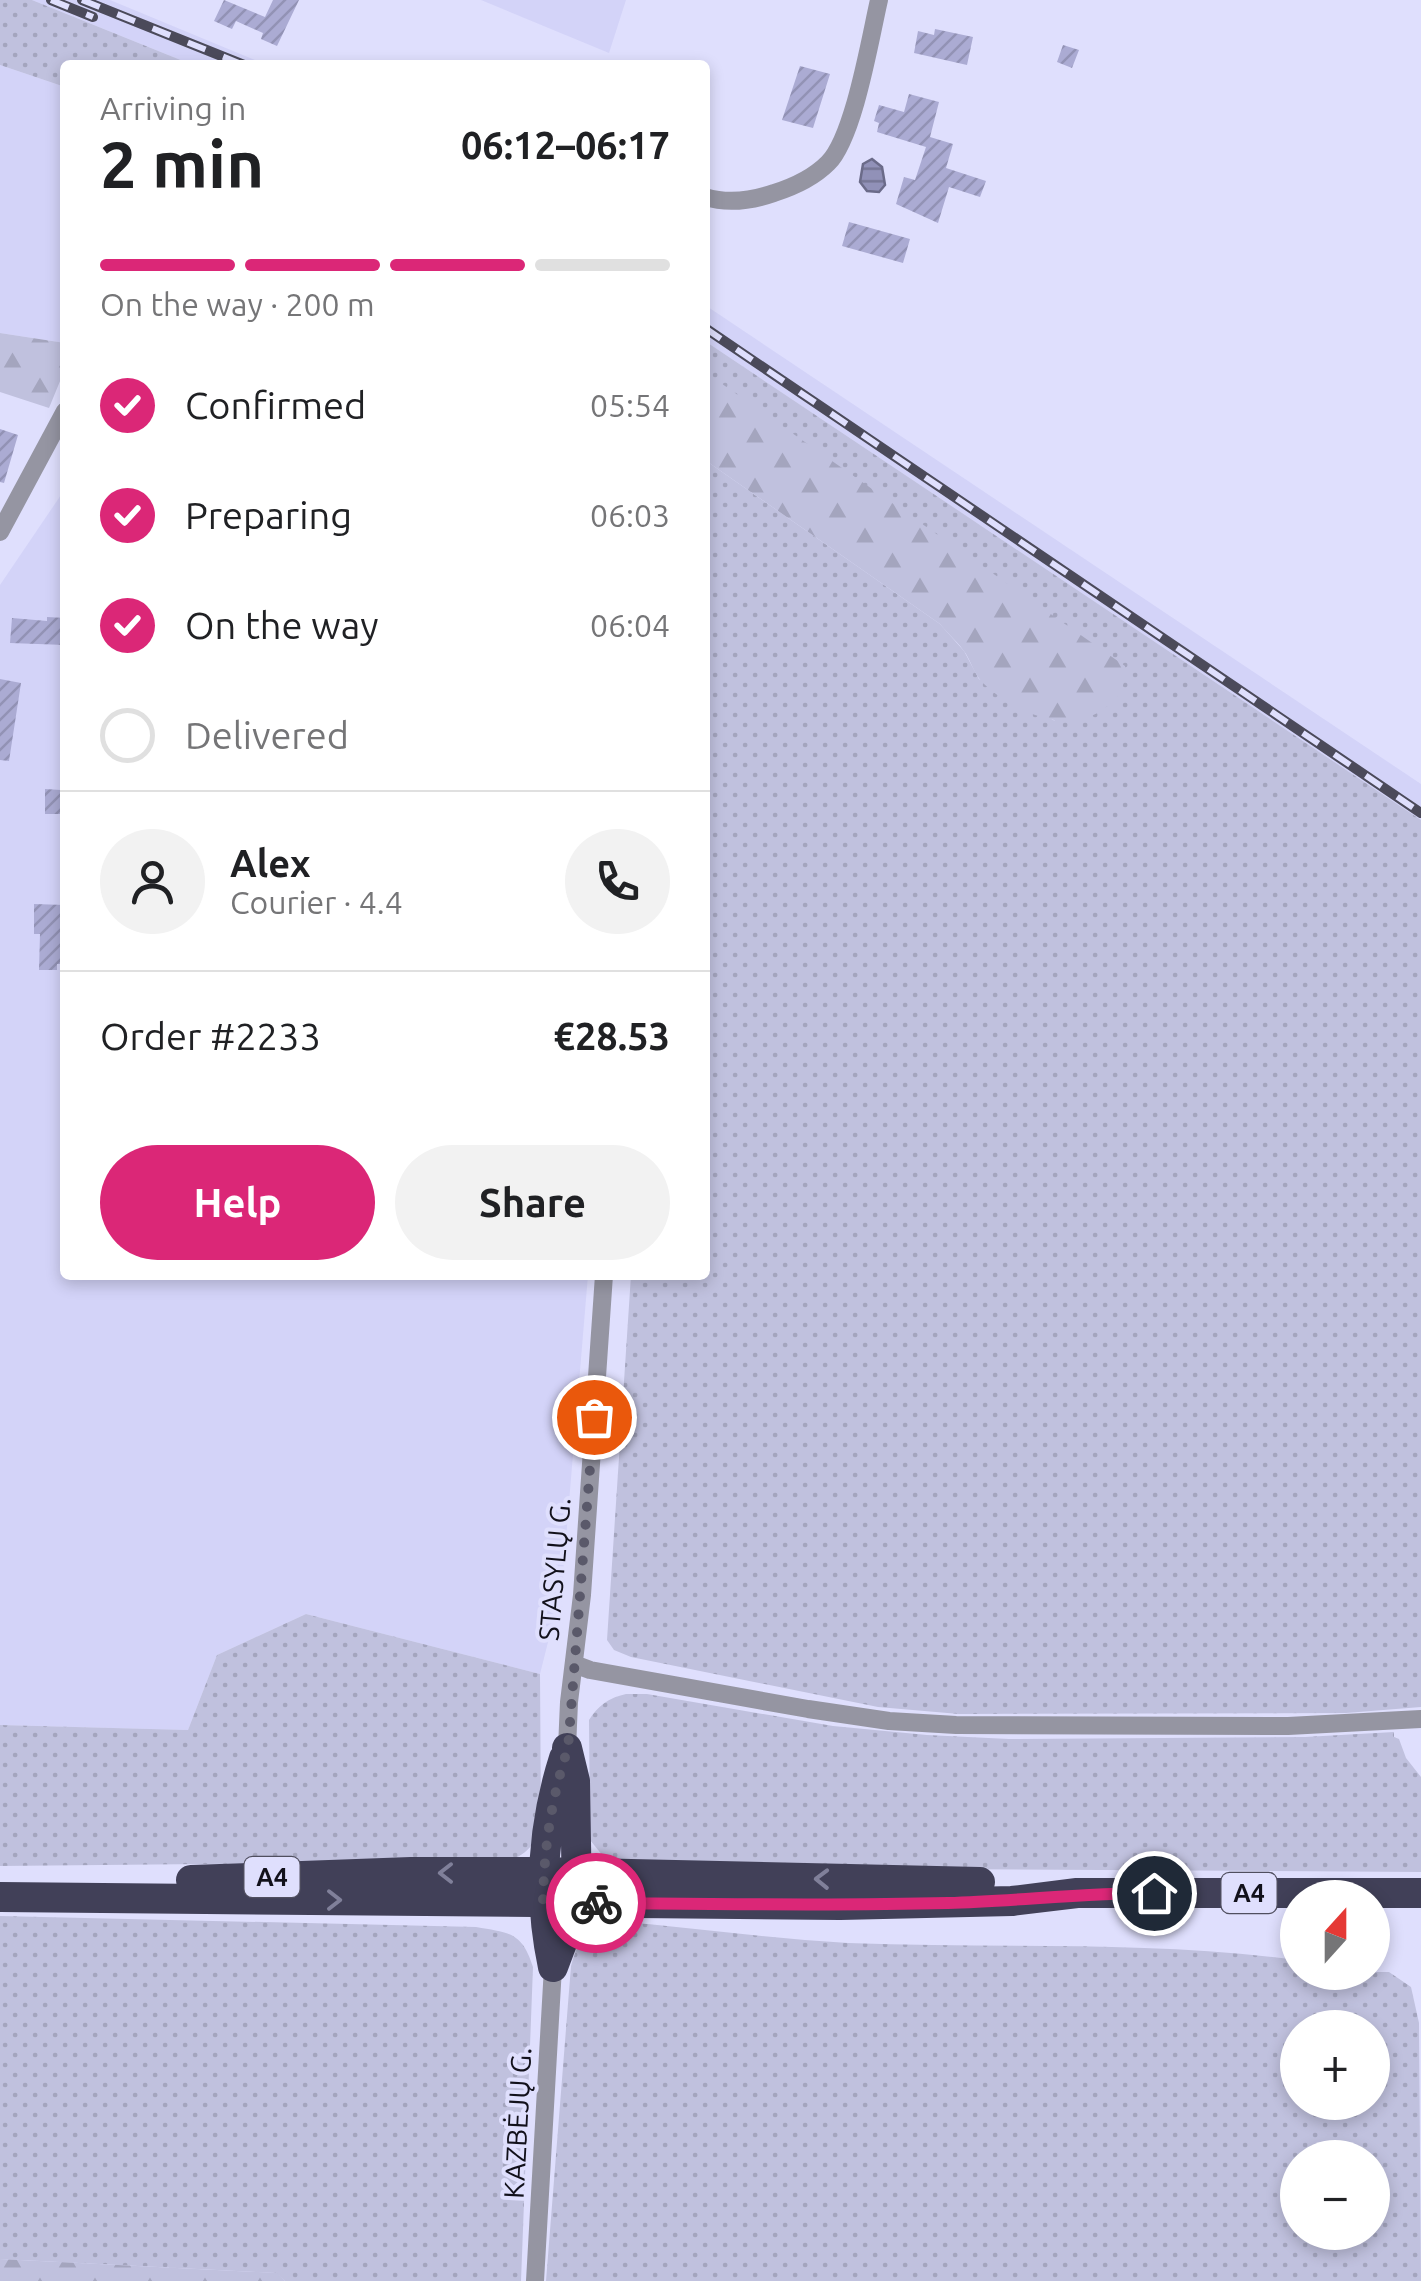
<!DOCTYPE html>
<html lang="en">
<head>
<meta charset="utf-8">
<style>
	:root { --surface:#fff; --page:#f2f2f2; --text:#202124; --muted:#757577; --line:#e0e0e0; --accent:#db2777 }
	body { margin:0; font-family:Ubuntu,sans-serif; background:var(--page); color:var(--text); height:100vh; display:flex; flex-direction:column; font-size:38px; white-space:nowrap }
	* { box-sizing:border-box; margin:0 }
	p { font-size:32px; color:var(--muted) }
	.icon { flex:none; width:55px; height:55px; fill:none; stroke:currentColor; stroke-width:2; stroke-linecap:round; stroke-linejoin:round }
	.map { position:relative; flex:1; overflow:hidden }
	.sheet { position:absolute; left:60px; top:60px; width:650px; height:1220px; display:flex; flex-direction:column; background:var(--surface); border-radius:10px; box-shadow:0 5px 15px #0003 }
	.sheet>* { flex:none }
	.needle { width:65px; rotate:21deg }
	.buttons { position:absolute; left:1280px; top:1880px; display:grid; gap:20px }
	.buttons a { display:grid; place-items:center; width:110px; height:110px; border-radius:50%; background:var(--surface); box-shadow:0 5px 15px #0003; font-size:50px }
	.pin { position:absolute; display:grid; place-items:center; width:85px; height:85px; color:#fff; margin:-42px; border:5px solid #fff; border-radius:50%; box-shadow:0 2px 10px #0007 }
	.courier { position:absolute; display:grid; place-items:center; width:100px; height:100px; margin:-50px; border:8px solid #db2777; border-radius:50%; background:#fff; color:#222; box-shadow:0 2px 12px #0007 }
	.overview em { font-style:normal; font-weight:700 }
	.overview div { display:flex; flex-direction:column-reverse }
	.overview { display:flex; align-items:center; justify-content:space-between; height:170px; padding:0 40px }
	h1 { font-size:65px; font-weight:700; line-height:75px }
	.bar { display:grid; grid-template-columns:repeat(4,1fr); gap:15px 10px; align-content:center; height:120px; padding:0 40px }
	.bar i { height:12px; border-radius:8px; background:var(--line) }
	.bar .active { background:var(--accent) }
	.bar p { grid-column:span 4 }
	.line { display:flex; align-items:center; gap:25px; padding:0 40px; border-top:2px solid var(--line) }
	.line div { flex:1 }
	.round { display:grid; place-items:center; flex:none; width:105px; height:105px; border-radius:52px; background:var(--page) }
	ol { padding:0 40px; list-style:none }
	li { display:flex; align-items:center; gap:30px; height:110px }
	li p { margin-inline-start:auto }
	li .icon { padding:10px; border-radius:50%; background:var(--accent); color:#fff; stroke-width:4 }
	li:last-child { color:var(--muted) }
	li i { width:55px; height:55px; border:5px solid var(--line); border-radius:50% }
	.primary-button { display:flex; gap:20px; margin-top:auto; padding:20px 40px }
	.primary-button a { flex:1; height:115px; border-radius:60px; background:var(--accent); color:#fff; font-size:40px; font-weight:700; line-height:115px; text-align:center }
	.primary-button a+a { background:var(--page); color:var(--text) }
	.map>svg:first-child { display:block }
	.built { fill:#d3d3f8 }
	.grass { fill:url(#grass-dots); fill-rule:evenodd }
	.forest { fill:url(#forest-firs) }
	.water { fill:url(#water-rules); stroke:#6b6b89; stroke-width:2.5 }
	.building { fill:url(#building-hatch) }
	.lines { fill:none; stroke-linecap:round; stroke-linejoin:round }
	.street { stroke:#9595a2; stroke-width:18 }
	.highway { stroke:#414058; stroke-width:30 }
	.rail-casing { stroke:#4b4a5a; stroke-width:10 }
	.rail { stroke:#dfdffd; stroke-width:6; stroke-dasharray:19; stroke-linecap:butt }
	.oneway { stroke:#80809a }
	.done { stroke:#5a596a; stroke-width:10; stroke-dasharray:0 18 }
	.route { stroke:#db2777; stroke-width:12 }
	.labels { text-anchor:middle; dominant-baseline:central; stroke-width:8; stroke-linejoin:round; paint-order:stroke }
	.shield { fill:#dfdffd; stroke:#504f5f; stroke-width:2.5 }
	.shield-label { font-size:25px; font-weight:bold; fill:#12111b }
	.street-label { font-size:28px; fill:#12111b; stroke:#dfdffd }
</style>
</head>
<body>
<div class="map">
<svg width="1421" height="2281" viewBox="0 0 1421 2281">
	<defs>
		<pattern id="grass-dots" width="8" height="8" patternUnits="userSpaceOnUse" patternTransform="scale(2.5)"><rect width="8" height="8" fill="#c0c1de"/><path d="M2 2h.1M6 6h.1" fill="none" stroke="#a4a5be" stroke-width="1.8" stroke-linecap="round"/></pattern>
		<pattern id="forest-firs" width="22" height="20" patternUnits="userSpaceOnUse" patternTransform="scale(2.5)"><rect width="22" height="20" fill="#c0c1de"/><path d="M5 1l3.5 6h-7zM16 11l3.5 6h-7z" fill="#a4a5be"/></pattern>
		<pattern id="water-rules" width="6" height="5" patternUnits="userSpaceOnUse" patternTransform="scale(2.5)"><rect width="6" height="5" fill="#9191b8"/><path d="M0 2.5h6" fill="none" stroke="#757595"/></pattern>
		<pattern id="building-hatch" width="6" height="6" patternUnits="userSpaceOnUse" patternTransform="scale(2.5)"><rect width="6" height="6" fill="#ababd3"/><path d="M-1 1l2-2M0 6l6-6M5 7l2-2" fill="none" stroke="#9292b5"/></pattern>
	</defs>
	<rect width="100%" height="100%" fill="#dfdffd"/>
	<!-- built -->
	<path class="built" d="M32,0h78l157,65h-74z
		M481,0h145l-17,53z
		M0,65l65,22v256l-65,-10z
		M705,305l716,479v36l-716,-479z
		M65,489v786h523l-26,311 -22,88 -234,-60 -89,41 -29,75 -188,-5v-1140z"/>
	<!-- grass -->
	<path class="grass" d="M0,0h32l161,65h-128v22l-65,-22z
		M705,341l716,479v887l-75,6 -387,1 -81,-7 -247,-50 -17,-7 -7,-10 24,-365h74v-815l235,164 24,27 15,28 76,42 -350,-349z
		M306,1614l234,60 1,148c-6,22 -11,30 -32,39l-509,5v-141l188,5 29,-75z
		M626,1694h21l186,32 94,9 82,4 296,-2 89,-5v5l5,2 7,19 15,19v95l-799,-5 -15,-6 -17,-21 -1,-120c9,-14 19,-22 37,-26z
		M0,1916l476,11c34,6 46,5 57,40l-12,314h-236l-9,-8 -276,-14z
		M612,1921c79,6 157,18 236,22 149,6 301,-3 449,17l1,12h91l22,15 8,36 2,258h-875l25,-315c8,-28 15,-35 41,-45zM1298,2028h74v74h-74zM1298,2158h74v74h-74z"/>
	<!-- forest -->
	<path class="forest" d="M0,333l65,10v26l-16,39 -49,-16z
		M705,372l420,294c1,22 -6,33 -24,45 -38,24 -91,-1 -120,-30 -7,-8 -10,-19 -15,-27 -7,-11 -18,-20 -26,-30l-235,-164z
		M0,2259l277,14 8,8h-285z"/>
	<!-- water -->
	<path class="water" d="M872,159l10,8 3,18 -6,7 -12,-1 -7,-9 3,-18z"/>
	<!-- building -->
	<path class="building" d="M224,0l41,17 8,-17h26l-22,46 -16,-7 2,-6 -27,-12 -4,8 -18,-8z
		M935,29l38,8 -6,28 -53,-12 4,-22 16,4z
		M1063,45l16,5 -7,18 -15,-6z
		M800,66l30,8 -17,54 -31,-8z
		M909,94l30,8 -9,35 23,7 -7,24 40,13 -6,16 -31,-10 -11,36 -42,-19 8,-27 11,3 11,-33 -49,-15 2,-9 -5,-2 5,-16 25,7z
		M849,222l61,17 -7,24 -61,-17z
		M0,429l18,6 -14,48 -4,-1z
		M47,617l18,1v27l-55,-2 2,-25 35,3z
		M0,679l21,4 -12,78 -9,-1z
		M45,789l16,1v24h-16z
		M34,904l31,1v59h-8v6h-18l1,-36h-6z"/>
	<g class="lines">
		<!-- street -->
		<path class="street" d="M705,197c23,7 46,4 69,-4 19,-6 39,-15 54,-30 26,-26 42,-124 51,-163
			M0,532l65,-121
			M574,1664l16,6 218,39 81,12 67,4 332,1 133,-7
			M567,1748l2,-46 13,-107 22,-320
			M535,2281l18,-314"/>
		<!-- highway -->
		<path class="highway" d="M191,1880l220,-8h132l437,10
			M0,1897l840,8 172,-4 65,-8h344
			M553,1967l24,-64 -2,-122 -8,-33
			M553,1967c-15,-70 -11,-140 11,-209"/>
		<!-- rail casing -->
		<g class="rail-casing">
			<path id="rail" d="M51,0l42,17
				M82,0l162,65
				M705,328l716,485"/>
		</g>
		<!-- rail -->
		<use href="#rail" class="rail"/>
	</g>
	<!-- one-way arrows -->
	<defs><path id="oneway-chevron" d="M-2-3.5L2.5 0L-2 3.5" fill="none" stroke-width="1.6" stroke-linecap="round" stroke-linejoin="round" transform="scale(2.5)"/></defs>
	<g class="oneway">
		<use href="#oneway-chevron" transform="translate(446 1873) rotate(-180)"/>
		<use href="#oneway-chevron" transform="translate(822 1879) rotate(-179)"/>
		<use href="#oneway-chevron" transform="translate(334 1900)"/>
	</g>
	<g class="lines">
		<!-- done -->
		<path class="done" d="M594,1417l-26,331c-17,51 -24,101 -25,154l53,1"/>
		<!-- route -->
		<path class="route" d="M596,1903c117,1 235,3 352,0 69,-2 136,-10 206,-10"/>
	</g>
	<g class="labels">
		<!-- shield labels -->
		<g class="shield">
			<rect x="244.5" y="1857" width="55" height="40" rx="8"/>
			<rect x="1221.5" y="1873" width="55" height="40" rx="8"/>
		</g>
		<g class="shield-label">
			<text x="272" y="1877">A4</text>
			<text x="1249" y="1893">A4</text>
		</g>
		<!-- street labels -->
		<g class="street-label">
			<text transform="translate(554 1569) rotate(-85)">STASYLŲ G.</text>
			<text transform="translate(517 2123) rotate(-87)">KAZBĖJŲ G.</text>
		</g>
	</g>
</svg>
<div class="buttons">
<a><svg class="needle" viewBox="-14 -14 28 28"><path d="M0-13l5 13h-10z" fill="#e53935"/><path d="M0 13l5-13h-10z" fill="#757577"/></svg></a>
<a>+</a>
<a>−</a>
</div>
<div class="pin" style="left:594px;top:1417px;background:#ea580c"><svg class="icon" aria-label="bag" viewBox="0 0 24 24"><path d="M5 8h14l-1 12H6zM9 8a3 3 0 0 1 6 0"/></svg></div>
<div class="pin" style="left:1154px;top:1893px;background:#1f2937"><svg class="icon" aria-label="home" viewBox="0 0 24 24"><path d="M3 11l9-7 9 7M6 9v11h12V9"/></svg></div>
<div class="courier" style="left:596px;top:1903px"><svg class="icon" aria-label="bike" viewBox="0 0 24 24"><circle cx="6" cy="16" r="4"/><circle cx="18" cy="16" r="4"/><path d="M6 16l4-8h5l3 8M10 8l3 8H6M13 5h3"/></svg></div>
<section class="sheet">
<div class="overview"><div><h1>2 min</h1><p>Arriving in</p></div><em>06:12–06:17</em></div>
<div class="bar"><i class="active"></i><i class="active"></i><i class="active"></i><i></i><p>On the way · 200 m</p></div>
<ol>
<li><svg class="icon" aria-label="check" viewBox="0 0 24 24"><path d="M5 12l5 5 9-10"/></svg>Confirmed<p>05:54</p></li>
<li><svg class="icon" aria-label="check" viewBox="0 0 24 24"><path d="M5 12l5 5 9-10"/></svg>Preparing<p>06:03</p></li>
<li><svg class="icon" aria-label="check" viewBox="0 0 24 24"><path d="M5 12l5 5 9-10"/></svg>On the way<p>06:04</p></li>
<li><i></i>Delivered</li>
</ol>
<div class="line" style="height:180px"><a class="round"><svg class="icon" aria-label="person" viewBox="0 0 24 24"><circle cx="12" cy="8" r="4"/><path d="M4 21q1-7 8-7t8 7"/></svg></a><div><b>Alex</b><p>Courier · 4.4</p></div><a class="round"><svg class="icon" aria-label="phone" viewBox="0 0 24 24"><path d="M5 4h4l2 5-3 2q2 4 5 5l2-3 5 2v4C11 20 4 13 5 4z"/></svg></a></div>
<div class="line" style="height:130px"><div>Order #2233</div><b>€28.53</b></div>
<div class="primary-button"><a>Help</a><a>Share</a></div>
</section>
</div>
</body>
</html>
